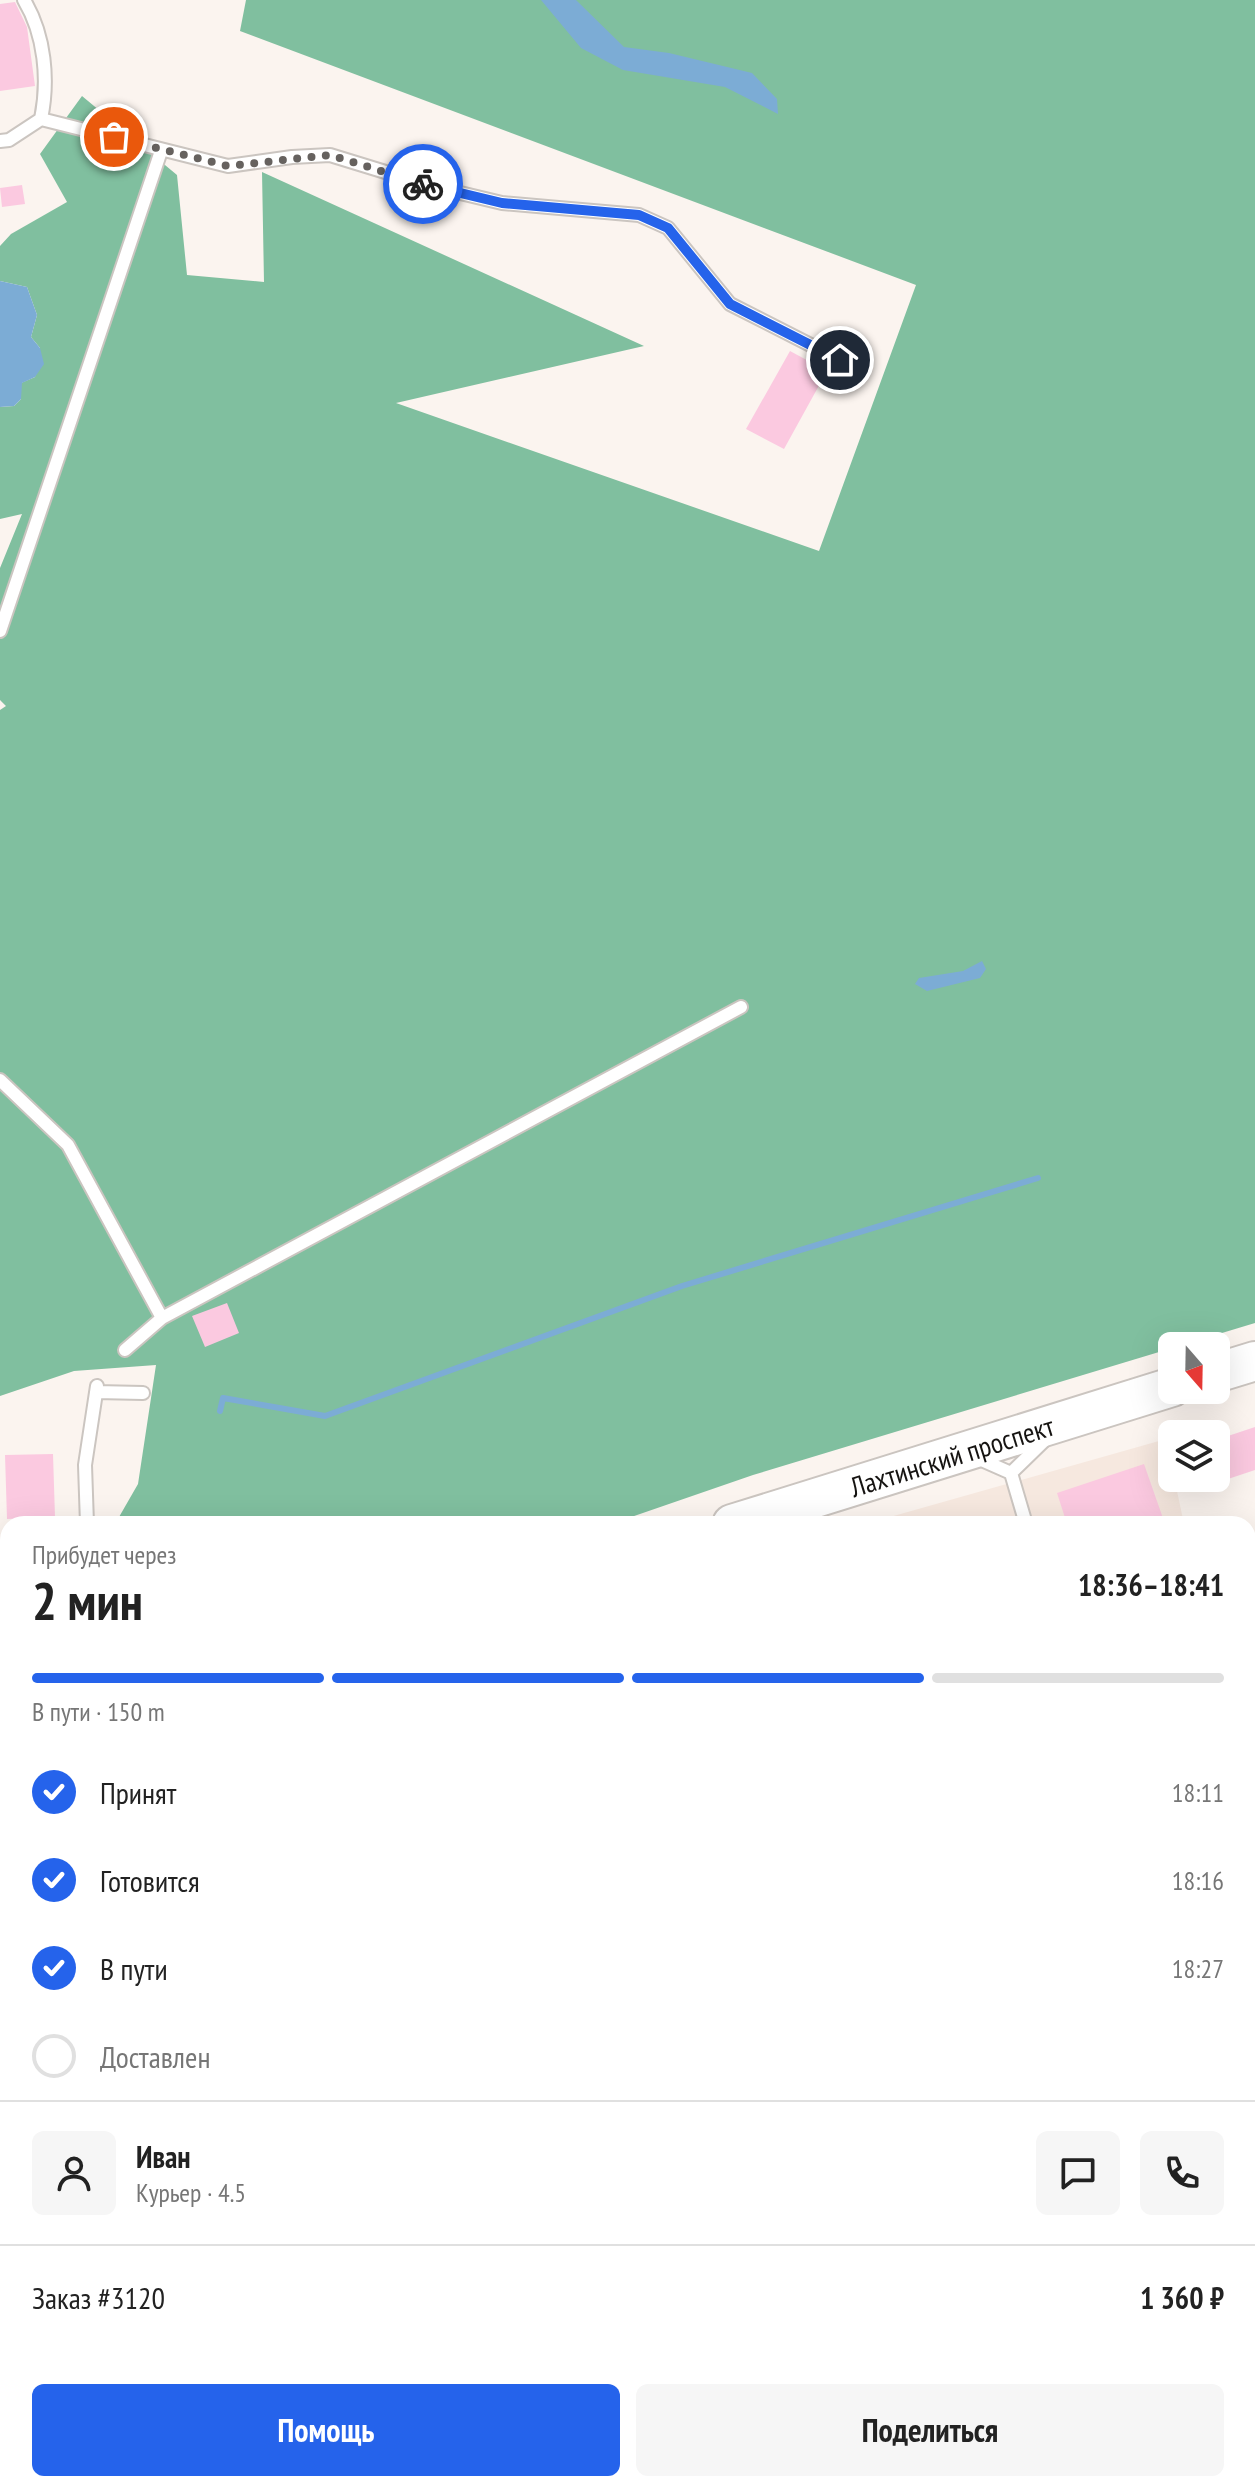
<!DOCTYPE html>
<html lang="ru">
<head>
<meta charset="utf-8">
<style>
	:root { --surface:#fff; --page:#f6f6f6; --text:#222; --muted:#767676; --line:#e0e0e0; --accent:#2563eb }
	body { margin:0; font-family:"PT Sans Narrow",sans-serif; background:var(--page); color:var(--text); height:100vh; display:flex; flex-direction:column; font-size:30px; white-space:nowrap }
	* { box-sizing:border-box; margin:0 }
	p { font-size:26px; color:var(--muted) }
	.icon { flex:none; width:44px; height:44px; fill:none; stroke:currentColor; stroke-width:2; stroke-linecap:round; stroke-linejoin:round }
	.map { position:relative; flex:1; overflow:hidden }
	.panel { position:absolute; left:0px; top:1516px; width:1256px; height:976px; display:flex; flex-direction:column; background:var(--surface); border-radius:24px 24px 0 0; box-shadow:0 8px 32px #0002 }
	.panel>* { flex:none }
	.needle { width:52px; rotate:160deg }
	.controls { position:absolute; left:1158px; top:1332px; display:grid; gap:16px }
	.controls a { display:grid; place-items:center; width:72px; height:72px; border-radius:12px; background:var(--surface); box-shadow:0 8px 32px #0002; font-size:40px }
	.pin { position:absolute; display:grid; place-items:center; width:68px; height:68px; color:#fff; margin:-34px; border:4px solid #fff; border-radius:50%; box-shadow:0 2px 8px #0007 }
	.courier { position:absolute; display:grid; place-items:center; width:80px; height:80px; margin:-40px; border:6px solid #2563eb; border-radius:50%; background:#fff; color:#222; box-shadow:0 2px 10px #0007 }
	.head em { font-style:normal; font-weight:700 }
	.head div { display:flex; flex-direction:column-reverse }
	.head { display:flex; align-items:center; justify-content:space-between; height:136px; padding:0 32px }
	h1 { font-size:52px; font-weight:700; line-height:60px }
	.bar { display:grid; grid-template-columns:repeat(4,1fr); gap:12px 8px; align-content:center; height:96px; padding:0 32px }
	.bar i { height:10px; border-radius:6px; background:var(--line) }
	.bar .on { background:var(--accent) }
	.bar p { grid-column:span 4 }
	.line { display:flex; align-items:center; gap:20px; padding:0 32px; border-top:2px solid var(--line) }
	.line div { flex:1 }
	.round { display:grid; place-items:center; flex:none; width:84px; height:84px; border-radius:12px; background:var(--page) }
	ol { padding:0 32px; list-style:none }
	li { display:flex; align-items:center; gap:24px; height:88px }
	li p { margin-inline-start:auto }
	li .icon { padding:8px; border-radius:50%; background:var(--accent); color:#fff; stroke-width:4 }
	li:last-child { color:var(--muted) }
	li i { width:44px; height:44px; border:4px solid var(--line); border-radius:50% }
	.button { display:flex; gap:16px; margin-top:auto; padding:16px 32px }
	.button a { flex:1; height:92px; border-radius:12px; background:var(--accent); color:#fff; font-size:32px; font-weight:700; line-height:92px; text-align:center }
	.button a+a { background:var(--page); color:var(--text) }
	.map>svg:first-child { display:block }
	.built { fill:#f6e8df }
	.forest { fill:#80bf9f }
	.water { fill:#7cacd5 }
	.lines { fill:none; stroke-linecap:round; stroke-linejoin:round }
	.stream { stroke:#7cacd5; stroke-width:6 }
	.building { fill:#fbc9e0 }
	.service-casing { stroke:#cbc5c0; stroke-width:16 }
	.minor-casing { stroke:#cbc5c0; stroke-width:28 }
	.secondary-casing { stroke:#cbc5c0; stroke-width:38 }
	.primary-casing { stroke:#cbc5c0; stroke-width:42 }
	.service { stroke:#fff; stroke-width:12 }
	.minor { stroke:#fff; stroke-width:24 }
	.secondary { stroke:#fff; stroke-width:34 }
	.primary { stroke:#fff; stroke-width:38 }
	.rail-casing { stroke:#4d4a47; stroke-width:9 }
	.rail { stroke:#fff; stroke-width:6; stroke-dasharray:18; stroke-linecap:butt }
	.done { stroke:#66625f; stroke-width:8; stroke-dasharray:0 14.4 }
	.route { stroke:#2563eb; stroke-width:10 }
	.labels { text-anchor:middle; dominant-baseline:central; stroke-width:6; stroke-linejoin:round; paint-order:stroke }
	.street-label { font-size:28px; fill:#151311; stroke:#fff }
</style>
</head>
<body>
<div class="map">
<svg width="1255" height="2492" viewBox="0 0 1255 2492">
	<rect width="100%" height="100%" fill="#fbf4ef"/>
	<!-- built -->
	<path class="built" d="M1166,1439l18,85h-292l-2,-7z"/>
	<!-- forest -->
	<path class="forest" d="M246,0h1009v1323l-502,152 -142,49h-496l23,-40 18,-119 -82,6 -74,25v-686l6,-4 -6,-6v-132l22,-54 -22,5v-112l14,-1 7,-7v-16l14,-6 5,-29 -9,-11 6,-22 -10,-28 -27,-6v-35l11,-12 56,-32 -27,-48 42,-58 95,79 10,100 77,7 -2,-110 382,174 -248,57 423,148 97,-266 -676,-254z
		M1255,1773v339l-7,17v-354z
		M1248,2275l7,2v215h-168l-1,-8h162z"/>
	<!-- water -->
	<path class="water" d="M541,0h35l48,47 45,6 83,20 25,26 1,15 -53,-27 -102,-17 -42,-22z
		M0,281l27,6 10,28 -6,22 9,11 4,16 -9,13 -13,6 -1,16 -7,7 -14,1z
		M982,961l4,8 -6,9 -53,13 -12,-7 4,-6 44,-7z"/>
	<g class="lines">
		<!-- stream -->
		<path class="stream" d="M220,1411l3,-13 102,18 357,-130 356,-108"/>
	</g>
	<!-- building -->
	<path class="building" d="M15,2l12,25 8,59 -35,5v-87z
		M22,185l3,19 -23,3 -2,-19z
		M790,351l37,20 -43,78 -38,-20z
		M227,1303l12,30 -34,14 -13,-31z
		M1255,1427v43l-39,13v-43z
		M53,1454l2,63 -48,2 -2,-64z
		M1144,1464l21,60h-98l-10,-31z"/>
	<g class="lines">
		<!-- service casing -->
		<g class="service-casing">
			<path id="service" d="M24,0c21,35 25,80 17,119
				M0,141l9,-1 32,-21 187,47 64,-9 38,-2 101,31 71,17 137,12 29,13 62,76 110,56
				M0,631l161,-480
				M0,1080l68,65 94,173 -37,32
				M162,1318l579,-311
				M96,1392l47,1
				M977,1458l34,15
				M1011,1473l35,-34
				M1011,1473l15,51
				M87,1524l-2,-59 12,-79
				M1002,2492l6,-8"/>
		</g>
		<!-- minor casing -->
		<g class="minor-casing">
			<path id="minor" d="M0,1943l8,-1
				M0,2212l8,-2
				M398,2484l6,8
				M168,2492l24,-8"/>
		</g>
		<!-- secondary casing -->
		<g class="secondary-casing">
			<path id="secondary" d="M797,2484l6,8"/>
		</g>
		<!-- primary casing -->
		<g class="primary-casing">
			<g id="primary">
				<path d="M1216,1373l39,-12"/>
				<path id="s1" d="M732,1524l440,-137"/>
				<path d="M1248,1650l7,-2"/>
				<path d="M0,1674l8,-1"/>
				<path d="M0,2071l8,-3"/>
			</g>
		</g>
		<!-- service -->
		<use href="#service" class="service"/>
		<!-- minor -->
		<use href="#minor" class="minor"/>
		<!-- secondary -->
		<use href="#secondary" class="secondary"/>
		<!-- primary -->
		<use href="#primary" class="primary"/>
		<!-- rail casing -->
		<g class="rail-casing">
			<path id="rail" d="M1248,1726l7,-2
				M0,2134l8,-3"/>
		</g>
		<!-- rail -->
		<use href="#rail" class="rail"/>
	</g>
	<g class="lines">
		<!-- done -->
		<path class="done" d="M114,137l114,29 102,-11 93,29"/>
		<!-- route -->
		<path class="route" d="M423,184l79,19 137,12 29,13 62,76 110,56"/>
	</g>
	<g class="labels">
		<!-- street labels -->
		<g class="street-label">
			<text stroke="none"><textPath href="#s1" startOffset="230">Лахтинский проспект</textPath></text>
		</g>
	</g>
</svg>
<div class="controls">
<a><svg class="needle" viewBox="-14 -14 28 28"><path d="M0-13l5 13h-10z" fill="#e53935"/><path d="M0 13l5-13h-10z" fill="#767676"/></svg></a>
<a><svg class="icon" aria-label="layers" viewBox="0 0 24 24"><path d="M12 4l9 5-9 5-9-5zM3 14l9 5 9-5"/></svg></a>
</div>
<div class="pin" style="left:114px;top:137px;background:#ea580c"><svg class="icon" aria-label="bag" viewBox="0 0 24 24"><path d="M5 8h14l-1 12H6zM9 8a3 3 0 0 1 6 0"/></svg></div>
<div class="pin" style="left:840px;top:360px;background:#1f2937"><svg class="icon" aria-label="home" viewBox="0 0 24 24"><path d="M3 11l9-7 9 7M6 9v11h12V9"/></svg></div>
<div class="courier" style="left:423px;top:184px"><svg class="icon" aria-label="bike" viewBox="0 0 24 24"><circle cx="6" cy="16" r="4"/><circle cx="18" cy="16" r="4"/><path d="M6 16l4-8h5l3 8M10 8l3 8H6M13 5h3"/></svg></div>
<section class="panel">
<div class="head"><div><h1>2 мин</h1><p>Прибудет через</p></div><em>18:36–18:41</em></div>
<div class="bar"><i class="on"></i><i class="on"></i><i class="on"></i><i></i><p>В пути · 150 m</p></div>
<ol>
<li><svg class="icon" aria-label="check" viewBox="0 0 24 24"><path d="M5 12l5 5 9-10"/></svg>Принят<p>18:11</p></li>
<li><svg class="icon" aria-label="check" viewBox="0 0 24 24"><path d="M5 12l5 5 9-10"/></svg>Готовится<p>18:16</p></li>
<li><svg class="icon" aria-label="check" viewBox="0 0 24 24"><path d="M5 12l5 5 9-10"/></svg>В пути<p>18:27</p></li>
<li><i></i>Доставлен</li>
</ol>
<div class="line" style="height:144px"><a class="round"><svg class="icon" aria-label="person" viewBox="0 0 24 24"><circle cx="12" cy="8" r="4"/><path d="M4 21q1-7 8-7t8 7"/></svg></a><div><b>Иван</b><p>Курьер · 4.5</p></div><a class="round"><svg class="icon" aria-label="chat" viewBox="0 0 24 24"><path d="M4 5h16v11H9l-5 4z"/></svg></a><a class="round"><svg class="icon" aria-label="phone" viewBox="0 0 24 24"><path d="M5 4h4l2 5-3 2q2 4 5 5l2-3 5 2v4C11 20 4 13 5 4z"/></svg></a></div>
<div class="line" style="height:104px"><div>Заказ #3120</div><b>1 360 ₽</b></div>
<div class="button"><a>Помощь</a><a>Поделиться</a></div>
</section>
</div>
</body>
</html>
